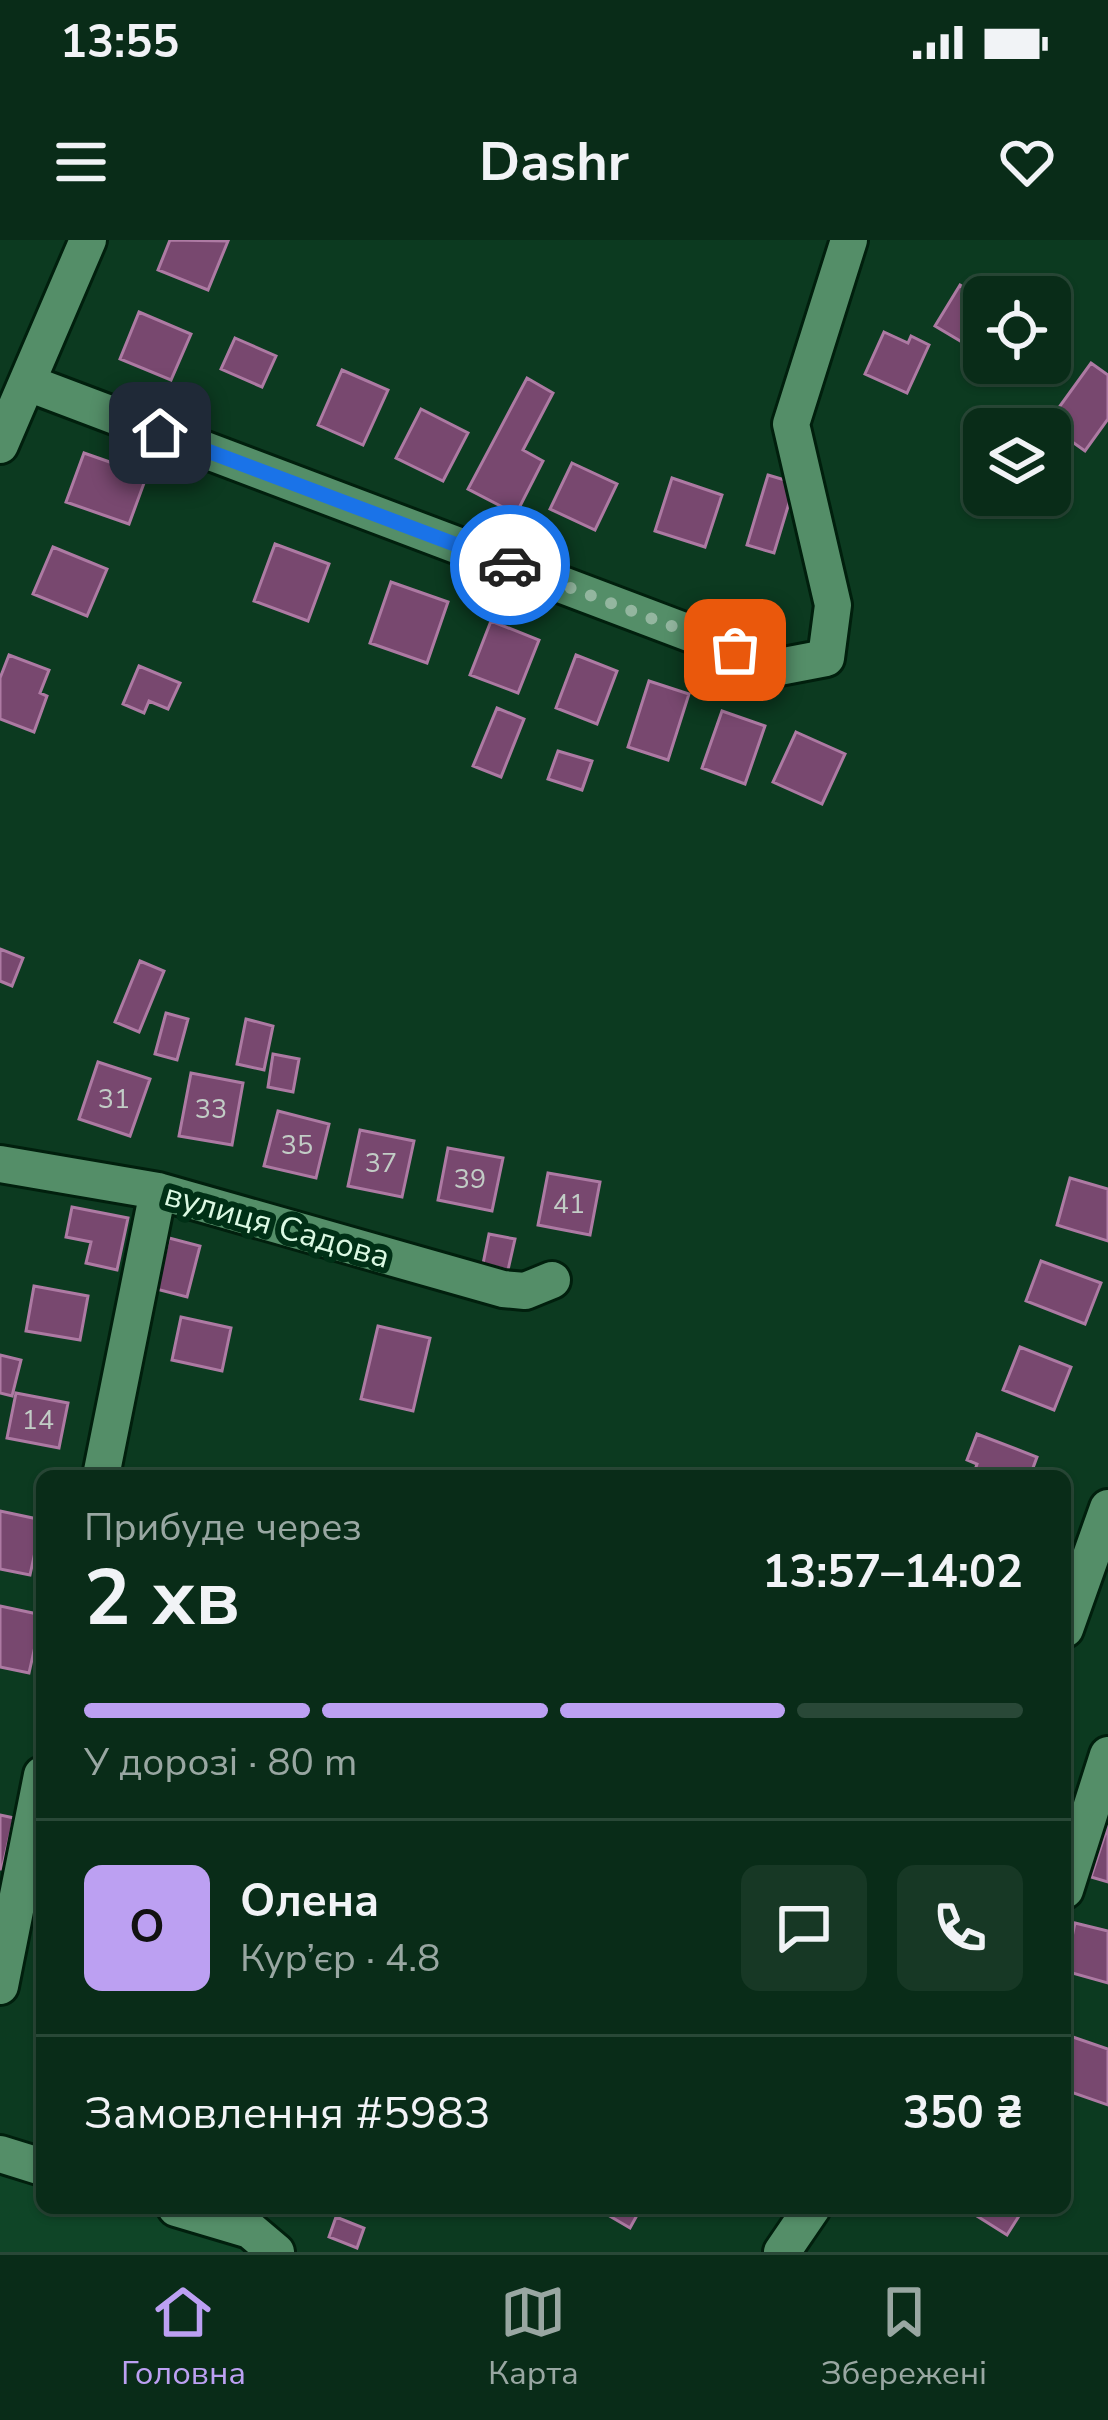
<!DOCTYPE html>
<html lang="uk">
<head>
<meta charset="utf-8">
<style>
	:root { --surface:#092c18; --page:#173825; --text:#f1f3f6; --muted:#99a7a2; --line:#294837; --accent:#bca0f2 }
	body { margin:0; font-family:"Nunito Sans",sans-serif; background:var(--page); color:var(--text); height:100vh; display:flex; flex-direction:column; font-size:45px; white-space:nowrap }
	* { box-sizing:border-box; margin:0 }
	p { font-size:39px; color:var(--muted) }
	.icon { flex:none; width:66px; height:66px; fill:none; stroke:currentColor; stroke-width:2; stroke-linecap:round; stroke-linejoin:round }
	.map { position:relative; flex:1; overflow:hidden }
	.sheet { position:absolute; left:36px; top:1230px; width:1035px; height:744px; display:flex; flex-direction:column; background:var(--surface); border-radius:18px; box-shadow:0 3px 9px #0004,0 0 0 3px var(--line) }
	.sheet>* { flex:none }
	.buttons { position:absolute; left:963px; top:36px; display:grid; gap:24px }
	.buttons a { display:grid; place-items:center; width:108px; height:108px; border-radius:18px; background:var(--surface); box-shadow:0 3px 9px #0004,0 0 0 3px var(--line); font-size:60px }
	.pin { position:absolute; display:grid; place-items:center; width:102px; height:102px; color:#fff; margin:-51px; border-radius:24px; box-shadow:0 6px 18px #0006 }
	.courier { position:absolute; display:grid; place-items:center; width:120px; height:120px; margin:-60px; border:9px solid #1a73e8; border-radius:50%; background:#fff; color:#222; box-shadow:0 3px 15px #0007 }
	.head em { font-style:normal; font-weight:700 }
	.head div { display:flex; flex-direction:column-reverse }
	.head { display:flex; align-items:center; justify-content:space-between; height:204px; padding:0 48px }
	h1 { font-size:78px; font-weight:700; line-height:90px }
	.bar { display:grid; grid-template-columns:repeat(4,1fr); gap:18px 12px; align-content:center; height:144px; padding:0 48px }
	.bar i { height:15px; border-radius:9px; background:var(--line) }
	.bar .on { background:var(--accent) }
	.bar p { grid-column:span 4 }
	.line { display:flex; align-items:center; gap:30px; padding:0 48px; border-top:3px solid var(--line) }
	.line div { flex:1 }
	.round { display:grid; place-items:center; flex:none; width:126px; height:126px; border-radius:18px; background:var(--page) }
	.status { display:flex; justify-content:space-between; align-items:center; height:84px; padding:0 60px; background:var(--surface); direction:ltr }
	.status svg { height:33px; fill:currentColor }
	header { display:flex; justify-content:space-between; align-items:center; height:156px; padding:0 48px; background:var(--surface); font-size:54px; font-weight:700 }
	.tab-bar { display:flex; justify-content:space-around; align-items:center; height:168px; border-top:3px solid var(--line); background:var(--surface); font-size:33px; color:var(--muted) }
	.tab-bar a { display:grid; justify-items:center; gap:6px }
	.tab-bar .on { color:var(--accent) }
	.map>svg:first-child { display:block }
	.built { fill:#0f4527 }
	.building { fill:#78486f; stroke:#ad7aa3; stroke-width:3 }
	.lines { fill:none; stroke-linecap:round; stroke-linejoin:round }
	.minor-casing { stroke:#011f0d; stroke-width:42 }
	.minor { stroke:#548e68; stroke-width:36 }
	.done { stroke:#93b69f; stroke-width:12; stroke-dasharray:0 21.6 }
	.route { stroke:#1a73e8; stroke-width:15 }
	.labels { text-anchor:middle; dominant-baseline:central; stroke-width:12; stroke-linejoin:round; paint-order:stroke }
	.number-label { font-size:27px; fill:#c2cdc6 }
	.street-label { font-size:33px; fill:#dbf9e3; stroke:#003016 }
</style>
</head>
<body>
<div class="status"><b>13:55</b><svg viewBox="0 0 49 12"><path d="M0 12V9h3v3zM5 12V6h3v6zM10 12V3h3v9zM15 12V0h3v12zM26 1h20v11H26zM47 4h2v5h-2z"/></svg></div>
<header><svg class="icon" aria-label="menu" viewBox="0 0 24 24"><path d="M4 6h16M4 12h16M4 18h16"/></svg>Dashr<svg class="icon" aria-label="heart" viewBox="0 0 24 24"><path d="M12 20l-8-8c-3-5 5-10 8-4 3-6 11-1 8 4z"/></svg></header>
<div class="map">
<svg width="1108" height="2012" viewBox="0 0 1108 2012">
	<rect width="100%" height="100%" fill="#0c3a20"/>
	<!-- built -->
	<path class="built" d="M0,1897l42,18v53h121l101,44h-264z"/>
	<!-- building -->
	<path class="building" d="M170,0l58,1 -20,49 -50,-20z
		M960,45l24,15v55l-49,-29z
		M139,72l52,22 -20,46 -51,-21z
		M884,92l24,11 3,-7 18,9 -22,48 -42,-19z
		M235,98l41,18 -14,31 -41,-18z
		M1091,123l17,12v44l-23,32 -38,-27z
		M342,130l46,20 -25,55 -45,-20z
		M527,138l26,15 -30,57 20,11 -27,53 -48,-25z
		M421,169l47,24 -25,48 -47,-23z
		M84,213l63,22 -18,49 -63,-22z
		M572,223l45,21 -22,46 -45,-21z
		M768,235l27,8 -21,70 -27,-8z
		M672,238l50,17 -17,52 -50,-16z
		M275,304l54,20 -21,57 -54,-20z
		M53,307l54,22 -20,47 -54,-22z
		M391,342l57,20 -21,61 -57,-20z
		M491,381l48,19 -21,53 -48,-18z
		M9,415l40,15 -9,23 7,3 -13,36 -34,-13v-41z
		M576,415l41,16 -20,53 -41,-16z
		M139,426l41,17 -12,26 -19,-8 -5,12 -21,-9z
		M649,441l40,13 -21,66 -40,-13z
		M497,468l27,11 -23,58 -28,-11z
		M722,471l43,15 -20,58 -43,-16z
		M796,492l49,22 -23,50 -49,-22z
		M558,511l34,10 -10,29 -34,-11z
		M0,709l23,9 -11,28 -12,-5z
		M140,721l24,10 -25,61 -24,-10z
		M166,773l22,6 -11,41 -22,-6z
		M246,779l27,7 -9,44 -27,-6z
		M273,814l26,5 -6,33 -25,-5z
		M98,822l52,17 -20,57 -51,-17z
		M191,833l52,10 -11,62 -53,-9z
		M278,871l51,13 -13,54 -52,-12z
		M360,890l54,11 -12,56 -54,-11z
		M448,908l55,10 -11,53 -54,-11z
		M548,933l52,9 -10,53 -52,-10z
		M1070,938l38,11v52l-51,-16z
		M72,967l56,11 -11,52 -31,-7 5,-21 -25,-5z
		M489,994l26,5 -7,31 -25,-6z
		M169,998l31,8 -13,51 -31,-8z
		M1041,1021l60,22 -16,41 -59,-23z
		M34,1046l54,10 -8,44 -54,-9z
		M181,1077l50,11 -9,43 -50,-11z
		M378,1086l52,12 -17,73 -52,-12z
		M1020,1107l51,20 -17,43 -51,-20z
		M0,1115l21,5 -9,36 -12,-3z
		M16,1153l52,10 -9,45 -52,-10z
		M977,1194l60,23 -7,19h-57l4,-12 -10,-4z
		M0,1271l42,9 -12,55 -30,-6z
		M0,1366l42,9 -13,58 -29,-6z
		M0,1575l14,3 -12,51h-2z
		M1108,1585v57l-17,-5z
		M1075,1683l33,8v52l-43,-12z
		M1067,1795l41,14v56l-43,-15z
		M596,1968h45l-11,20z
		M971,1968h53l-17,27 -38,-24z
		M336,1977l28,11 -7,20 -28,-11z"/>
	<g class="lines">
		<!-- minor casing -->
		<g class="minor-casing">
			<path id="minor" d="M28,143l751,284 47,-9 7,-53 -42,-181 58,-184
				M0,205l88,-205
				M0,924l158,27 345,98 22,2 27,-11
				M101,1236l57,-285
				M1065,1389l43,-121
				M1065,1650l43,-135
				M0,1746l42,-211
				M0,1914l42,13
				M176,1968l74,22 26,22
				M782,2012l30,-44"/>
		</g>
		<!-- minor -->
		<use href="#minor" class="minor"/>
	</g>
	<g class="lines">
		<!-- done -->
		<path class="done" d="M510,325l225,85"/>
		<!-- route -->
		<path class="route" d="M160,193l350,132"/>
	</g>
	<g class="labels">
		<!-- number labels -->
		<g class="number-label">
			<text x="114" y="859">31</text>
			<text x="211" y="869">33</text>
			<text x="297" y="905">35</text>
			<text x="381" y="923">37</text>
			<text x="470" y="939">39</text>
			<text x="569" y="964">41</text>
			<text x="38" y="1180">14</text>
		</g>
		<!-- street labels -->
		<g class="street-label">
			<text transform="translate(277 986) rotate(16)">вулиця Садова</text>
		</g>
	</g>
</svg>
<div class="buttons">
<a><svg class="icon" aria-label="locate" viewBox="0 0 24 24"><circle cx="12" cy="12" r="6"/><path d="M12 2v4M12 18v4M2 12h4M18 12h4"/></svg></a>
<a><svg class="icon" aria-label="layers" viewBox="0 0 24 24"><path d="M12 4l9 5-9 5-9-5zM3 14l9 5 9-5"/></svg></a>
</div>
<div class="pin" style="left:735px;top:410px;background:#ea580c"><svg class="icon" aria-label="bag" viewBox="0 0 24 24"><path d="M5 8h14l-1 12H6zM9 8a3 3 0 0 1 6 0"/></svg></div>
<div class="pin" style="left:160px;top:193px;background:#1f2937"><svg class="icon" aria-label="home" viewBox="0 0 24 24"><path d="M3 11l9-7 9 7M6 9v11h12V9"/></svg></div>
<div class="courier" style="left:510px;top:325px"><svg class="icon" aria-label="car" viewBox="0 0 24 24"><path d="M5 17H2v-5l4-1 3-4h7l3 4 3 1v5h-3M9 17h6M6 11h13"/><circle cx="7" cy="17" r="2"/><circle cx="17" cy="17" r="2"/></svg></div>
<section class="sheet">
<div class="head"><div><h1>2 хв</h1><p>Прибуде через</p></div><em>13:57–14:02</em></div>
<div class="bar"><i class="on"></i><i class="on"></i><i class="on"></i><i></i><p>У дорозі · 80 m</p></div>
<div class="line" style="height:216px"><b class="round" style="background:var(--accent);color:#111">О</b><div><b>Олена</b><p>Кур’єр · 4.8</p></div><a class="round"><svg class="icon" aria-label="chat" viewBox="0 0 24 24"><path d="M4 5h16v11H9l-5 4z"/></svg></a><a class="round"><svg class="icon" aria-label="phone" viewBox="0 0 24 24"><path d="M5 4h4l2 5-3 2q2 4 5 5l2-3 5 2v4C11 20 4 13 5 4z"/></svg></a></div>
<div class="line" style="height:156px"><div>Замовлення #5983</div><b>350 ₴</b></div>
</section>
</div>
<nav class="tab-bar">
<a class="on"><svg class="icon" aria-label="home" viewBox="0 0 24 24"><path d="M3 11l9-7 9 7M6 9v11h12V9"/></svg>Головна</a>
<a><svg class="icon" aria-label="map" viewBox="0 0 24 24"><path d="M3 6l6-2 6 2 6-2v14l-6 2-6-2-6 2zM9 4v14M15 6v14"/></svg>Карта</a>
<a><svg class="icon" aria-label="saved" viewBox="0 0 24 24"><path d="M7 4h10v16l-5-4-5 4z"/></svg>Збережені</a>
</nav>
</body>
</html>
